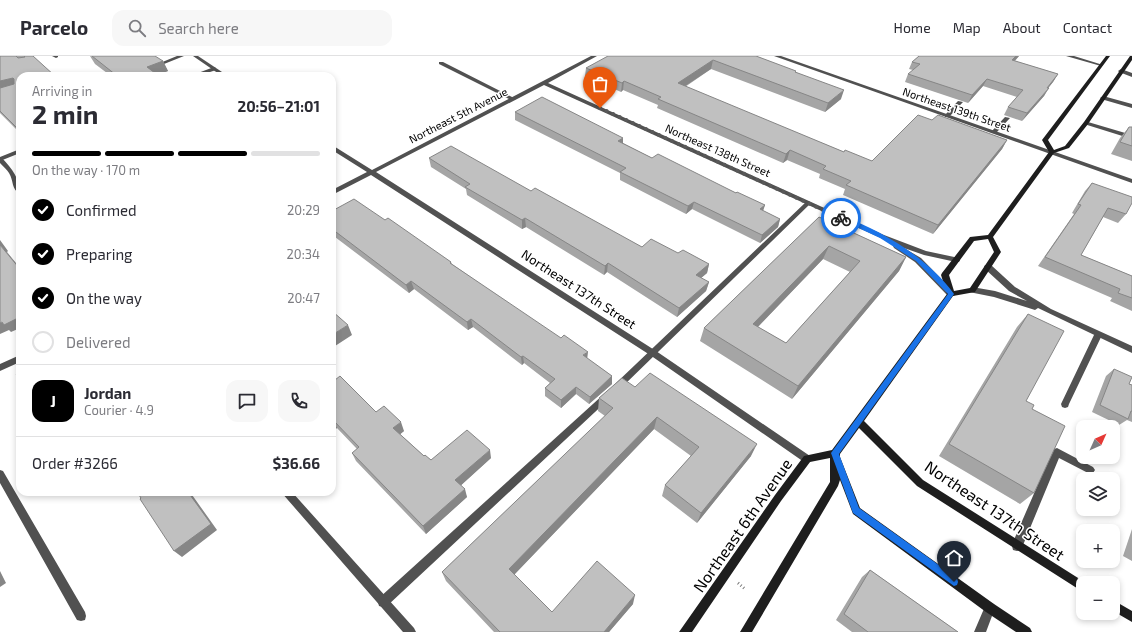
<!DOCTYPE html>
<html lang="en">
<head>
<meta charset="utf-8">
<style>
	:root { --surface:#fff; --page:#f7f7f7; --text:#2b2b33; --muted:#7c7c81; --line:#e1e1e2; --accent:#000 }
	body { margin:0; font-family:"Exo 2",sans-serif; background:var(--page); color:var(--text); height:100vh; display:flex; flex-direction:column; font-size:15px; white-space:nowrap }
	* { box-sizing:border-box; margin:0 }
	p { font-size:13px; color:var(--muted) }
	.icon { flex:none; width:22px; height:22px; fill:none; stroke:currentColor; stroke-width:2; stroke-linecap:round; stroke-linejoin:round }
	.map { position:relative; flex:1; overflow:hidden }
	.drawer { position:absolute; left:16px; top:16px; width:320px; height:424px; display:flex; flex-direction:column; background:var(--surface); border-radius:12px; box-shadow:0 2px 6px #0003 }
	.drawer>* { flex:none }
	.needle { width:26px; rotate:45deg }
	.controls { position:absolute; left:1076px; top:364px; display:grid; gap:8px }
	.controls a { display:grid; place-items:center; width:44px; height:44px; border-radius:8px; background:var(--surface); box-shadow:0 2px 6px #0003; font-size:20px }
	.pin { position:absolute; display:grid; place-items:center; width:34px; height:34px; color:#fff; margin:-41px -17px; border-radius:50% 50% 50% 0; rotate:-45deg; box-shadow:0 0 4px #0007 }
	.pin .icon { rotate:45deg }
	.courier { position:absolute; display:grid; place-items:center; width:40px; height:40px; margin:-20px; border:3px solid #1a73e8; border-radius:50%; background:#fff; color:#222; box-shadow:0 1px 5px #0007 }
	.summary em { font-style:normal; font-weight:700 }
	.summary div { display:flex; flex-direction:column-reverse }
	.summary { display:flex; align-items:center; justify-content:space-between; height:68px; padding:0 16px }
	h1 { font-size:26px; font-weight:700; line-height:30px }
	.bar { display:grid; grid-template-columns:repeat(4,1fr); gap:6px 4px; align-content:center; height:48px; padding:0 16px }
	.bar i { height:5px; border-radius:3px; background:var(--line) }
	.bar .active { background:var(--accent) }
	.bar p { grid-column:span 4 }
	.line { display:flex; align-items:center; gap:10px; padding:0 16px; border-top:1px solid var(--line) }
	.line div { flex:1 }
	.round { display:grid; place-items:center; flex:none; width:42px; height:42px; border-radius:12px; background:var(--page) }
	ol { padding:0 16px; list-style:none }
	li { display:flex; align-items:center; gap:12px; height:44px }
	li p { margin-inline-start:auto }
	li .icon { padding:4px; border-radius:50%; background:var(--accent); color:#fff; stroke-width:4 }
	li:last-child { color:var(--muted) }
	li i { width:22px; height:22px; border:2px solid var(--line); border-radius:50% }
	header { display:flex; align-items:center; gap:24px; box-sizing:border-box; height:56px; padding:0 20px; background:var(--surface); border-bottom:1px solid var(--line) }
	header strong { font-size:19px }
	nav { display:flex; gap:22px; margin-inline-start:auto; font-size:14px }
	.search { width:280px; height:36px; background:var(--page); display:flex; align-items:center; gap:10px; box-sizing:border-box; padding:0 14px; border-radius:12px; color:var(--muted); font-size:15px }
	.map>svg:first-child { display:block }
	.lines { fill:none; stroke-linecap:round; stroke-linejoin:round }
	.path { stroke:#737373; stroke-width:3; stroke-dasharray:1 2.5; stroke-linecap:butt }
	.lane { fill:#515151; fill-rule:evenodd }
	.street { fill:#515151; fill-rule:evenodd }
	.secondary { fill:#1e1e1e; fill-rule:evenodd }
	.wall { fill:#a5a5a5; fill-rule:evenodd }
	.shaded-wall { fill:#868686 }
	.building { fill:#c0c0c0; stroke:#868686; fill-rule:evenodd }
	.route { fill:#1a73e8 }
	.done { stroke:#595959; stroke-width:4; stroke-dasharray:0 7.2 }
	.labels { text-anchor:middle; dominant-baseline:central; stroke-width:3; stroke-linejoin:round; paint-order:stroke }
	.far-street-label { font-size:11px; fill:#000; stroke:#fff }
	.street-label { font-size:13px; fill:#000; stroke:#fff }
	.near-street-label { font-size:16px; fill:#000; stroke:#fff }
</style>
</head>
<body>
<header>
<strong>Parcelo</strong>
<div class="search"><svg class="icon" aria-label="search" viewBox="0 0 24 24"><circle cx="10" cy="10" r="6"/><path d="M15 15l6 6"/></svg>Search here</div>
<nav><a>Home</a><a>Map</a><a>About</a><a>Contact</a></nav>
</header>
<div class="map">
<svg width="1132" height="576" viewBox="0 0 1132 576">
	<rect width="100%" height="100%" fill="#fff"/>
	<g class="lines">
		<!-- path -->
		<path class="path" d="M738,527l7,6"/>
		<!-- lane -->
		<path class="lane" d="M52,0h6v1l-2,1z
			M177,0h7l-20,8 -4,-1z
			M439,6h4l73,37 -5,1 -72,-36z
			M214,11l2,1v2l-18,6h-8z
			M1103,40l29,8v4l-31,-9 -1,-1z
			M958,45l5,1 -14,15h-4v-2z
			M1005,61l5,1 -14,15h-4v-2z
			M1084,66h4l44,13v4l-48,-15z
			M20,93v4l-20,8v-4z
			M808,145l2,1v2l-190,185 -3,1 -3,-1 -1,-2 1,-2 192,-183z
			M1098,276l4,3 -33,69 -1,3 -3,1 -3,-1 -1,-3 33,-69z
			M607,336l3,2 1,2 -1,2 -223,208 -4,1 -4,-1 -1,-4 1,-4 225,-204z
			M1057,392l36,19 2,3 -2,3 -3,1 -31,-16 -38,92 -4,1 -4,-1 -1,-4 1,-4 39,-90 2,-3z
			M0,414l3,1 82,141 1,4 -1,4 -4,1 -4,-1 -77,-137z
			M990,547l4,1 1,4 -9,24h-12l12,-28z"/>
		<!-- street -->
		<path class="street" d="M193,0h5l30,20h-6z
			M591,0h6l-49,27 336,152 42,16 33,7 1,2 -1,2h-3l-32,-7 -20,-7 17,10 33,34 1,2 -1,2h-6l-33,-34 -21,-14 -1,-2 1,-2 -350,-159 -168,87 280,179 154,105 2,3 -2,3 -3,1 -3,-1 -154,-107 -279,-180 -39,20v-5l35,-18 -35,-22v-5l40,25z
			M774,0h7l351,123v4z
			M1066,0h8l29,9 -2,1z
			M1121,13l11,4v4l-13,-5 -1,-1z
			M0,101l2,1c10,11 18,20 18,36 -9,-5 -6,-13 -11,-21 -2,-3 -6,-7 -9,-10z
			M985,209h6l24,22 36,22 81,37v7l-94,-45 -3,2 -41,-13 -25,-5 -1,-2 4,-3 23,4 32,10 -18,-10 -24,-22 -1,-2z
			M20,299v7l-20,9v-7z
			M281,436h11l122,136 2,4h-13z"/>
		<!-- secondary -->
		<path class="secondary" d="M1106,0h4l-62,84 6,10 11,-4 19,-24 46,-66h2v4l-44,64 -19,24 -15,5 -61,84 8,15 -26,40 -22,4 -89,125 59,59 163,103h-3v9l-166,-106 -58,-58 -19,26v3l20,51 134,96 36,24 2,4h-16l-30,-20 -133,-98 -13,-34 -2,6 -86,146h-12l90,-150v-24l-20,4 -29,39 -89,131h-13l96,-137 29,-39 28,-6 115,-156 -6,-19 1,-2 28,-36 18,-2 61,-83 -7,-12zM988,183l6,13 -24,36 -16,3 -5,-16 25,-34z
			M1113,544l19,11v11l-19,-11z"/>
	</g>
	<!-- wall -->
	<path class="wall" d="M0,0h33l-13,20v57l-20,-20z
		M90,0l73,5 5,10 -10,4 1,1h-48l-16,-12z
		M756,0l40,16 45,27 -16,13 -114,-43 -26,18 159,65 28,9 60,-41 75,20 -5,9 -69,85 -90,-39 2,-6 -26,-11 1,-4 -33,-14 -4,3 -126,-55 1,-3 -35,-15 -2,2 -36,-16 1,-8z
		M919,0h100l-4,5 43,13 -5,8 -5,6 -4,8 -22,25 -18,-6 4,-8 9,-10 -34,-11 -15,17 -63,-21 3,-8 5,-4 -4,-1 3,-7z
		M515,56l108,26v5l29,15 113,47 -2,6 17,8 -2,8 -18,16 -68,-34 -6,5 -66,-34v-7l-105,-53z
		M1129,71h3v34l-21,-7 9,-16z
		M429,102l102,33 111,56 36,6 31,11 -2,9 -6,5 8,4 -3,9 -29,26 -70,-45 -3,3 -78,-48 -4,2 -55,-34 -1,-6 -35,-22z
		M1092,127l34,31 -8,9 -15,-6 -22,38 51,21v35l-22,-10 2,-3 -74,-32 36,-52 -2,-1 13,-22z
		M332,155l53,9 66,42 1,2 160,112v8l-23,20 -13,-10 -15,14 -16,-12v-8l5,-5 -26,-20 -2,2 -49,-38 -5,3 -54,-41 -5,4 -74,-56 -3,2z
		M819,161l87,40 -7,14 -107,128 -92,-58 4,-13zM823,203l27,13 -64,71 -28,-16z
		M1028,258l-2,87 8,92 -14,11 -81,-48 78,-129z
		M1114,313l15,15 3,1v37l-5,-2 -8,5 -27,-13 14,-36z
		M332,321l44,35 28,19 -4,3 24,22 7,4 60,-2 -30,27 6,12 -41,37 -70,-73 -4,-8 5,-4 -20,-21 -5,3z
		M635,331l116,69 -54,67 -35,-27 3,-11 26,-29 -37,-27 -140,146 38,37 81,-8 -24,28h-115l-48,-51 -4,-9 163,-156 -7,-5 1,-13z
		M1132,473v32l-9,-5z
		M870,514l88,62h-106l-16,-12 26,-43z"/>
	<!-- shaded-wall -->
	<path class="shaded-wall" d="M1016,0h3l-11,12 4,-8z
		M713,4l-2,9 -35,23 2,-9z
		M163,5l5,10 -14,5 -7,-9z
		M1058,18l-5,8 -11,14 5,-8z
		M13,22l7,10 -20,5v-12z
		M987,23l-4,7 -15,17 4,-8z
		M624,25l-1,9 -2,2 1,-9z
		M1049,32l-5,8 -22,25 5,-8z
		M844,34l-3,9 -16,13 3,-9z
		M623,82v8l-5,-5z
		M1007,84l-5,9 -69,85 5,-9z
		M790,94l-3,10 -4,3 3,-9z
		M694,146l-2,7 -6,5 2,-8z
		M765,149l-3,8 -2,-4z
		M525,162l1,9 -4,2v-9z
		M780,163l-2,8 -18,16 2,-8z
		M332,174l3,7 -3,2z
		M0,184l8,11 -1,1 13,16v1l-20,-24z
		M829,190l-6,13 -75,78 5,-13z
		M906,201l-7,14 -107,128 6,-13z
		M608,207l-1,9 -3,3 1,-9z
		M709,208l-2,9 -13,11 2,-9z
		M411,225l3,8 -5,4 -3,-8z
		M709,226l-3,9 -29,26 2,-9z
		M20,261v11l-9,4 -2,-2 -9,4v-11z
		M471,263l2,8 -5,3 -1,-8z
		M348,269l4,10 -20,13v-13z
		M588,296l-1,8 -4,-5z
		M523,300l1,7 -2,2 -1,-8z
		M612,320v8l-23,20 1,-7z
		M576,331v7l-15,14v-8z
		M657,361l-3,12 -144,150 -1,-10z
		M332,363l5,9 -5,3z
		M401,366l3,9 -7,6 -4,-9z
		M757,388l-6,12 -54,67 4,-10z
		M490,394l1,8 -34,31 -2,-9z
		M465,433l2,8 -41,37 -3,-8z
		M188,436h2l27,38 -35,27 -8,-6z
		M0,515l6,12 -6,4z
		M635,539l-2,9 -24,28h-5z"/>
	<!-- building -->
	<path class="building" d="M0,0h16l2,2 7,-1 -1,-1h9l22,20h-35v55l-20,-20v-23l14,-4v-5l-1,-1 -13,3z
		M92,0h63l8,5 -16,6 12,9h-45l2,-1z
		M608,0h148l40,15 -1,1 49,18 -16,13 -115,-43 -35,23 166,69 1,-2 27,11 46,-46 14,5 6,-5 69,25 -69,85 -92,-40 5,-4 -28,-12 3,-3 -36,-16 -4,4 -128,-55 3,-2 -37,-16 -2,2 -36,-15z
		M919,0h97l-4,4 46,14 -11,14h2l-22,25 -19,-6 15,-17 -36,-11 -15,16 -64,-21 12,-10 -8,-2z
		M542,41l81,41 -5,3 34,17 6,-4 78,39 1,-1 28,13 -5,4 20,10 -18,16 -68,-33 -6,4 -68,-34 6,-4 -111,-56z
		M1129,71h3v19l-12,-4z
		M451,90l80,45 4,-3 107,59 9,-8 27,14 5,-3 26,14 -13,11 13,7 -30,26 -71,-45 -3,3 -80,-48 -3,2 -57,-33 5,-3 -41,-26z
		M1092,127l40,14v6l-6,11 -18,-6 -27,47 51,21v22l-14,-5 2,-4 -75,-32 36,-52 -3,-1z
		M354,143l31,21 3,-2 63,44 -1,1 111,75 3,-3 24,17 -5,3 29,21 -22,21 -14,-10 -15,13 -16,-12 10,-9 -32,-23 -2,1 -50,-38 -4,3 -56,-41 -5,4 -74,-56v-18z
		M819,161l87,40 -108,129 -94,-58zM829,190l31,15 -74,82 -33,-19z
		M0,189l20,24v44l-1,1 1,3 -16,8 -2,-3 -2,1z
		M332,255l16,14 -16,10z
		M1028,258l36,17 -38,70 8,4 -2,4 33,17 -31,67 -85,-49z
		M1114,313l18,8 -3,7 3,1v26h-1l-3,8 -28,-14z
		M20,316v7l-4,-5z
		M650,317l107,71 -56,69 -36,-28 34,-38 -42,-30 -148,152 43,43 45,-51 38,34 -31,37h-104l-58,-60 171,-164 -14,-10 23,-20 13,9z
		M340,320l36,36 8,-6 17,16 -8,6 31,28 1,-1 6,5 36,-30 23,20 -35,30 10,9 -42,37 -71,-73 7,-6 -27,-28v-42l3,3z
		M137,436h51l23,32 -37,27 -34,-52 1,-1z
		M870,514l88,62h-90l-24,-18z"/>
	<!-- route -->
	<path class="route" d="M841,160c41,14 88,43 113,78l-115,160 20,54 98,70 1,4 -1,3 -3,1 -101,-73 -22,-60 117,-159 -32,-33 -36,-23 -41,-19 -1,-1z"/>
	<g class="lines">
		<!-- done -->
		<path class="done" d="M600,52l241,110"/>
	</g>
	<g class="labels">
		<!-- far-street labels -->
		<g class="far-street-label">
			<text transform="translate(957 53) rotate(19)">Northeast 139th Street</text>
			<text transform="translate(458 59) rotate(-27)">Northeast 5th Avenue</text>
			<text transform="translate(718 94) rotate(24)">Northeast 138th Street</text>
		</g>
		<!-- street labels -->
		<g class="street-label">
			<text transform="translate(579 233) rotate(33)">Northeast 137th Street</text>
		</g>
		<!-- near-street labels -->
		<g class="near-street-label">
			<text transform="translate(995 454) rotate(34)">Northeast 137th Street</text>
			<text transform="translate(742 469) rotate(-55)">Northeast 6th Avenue</text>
		</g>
	</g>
</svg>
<div class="controls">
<a><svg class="needle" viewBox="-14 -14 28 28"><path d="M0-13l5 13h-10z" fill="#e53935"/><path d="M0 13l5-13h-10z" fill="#7c7c81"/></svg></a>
<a><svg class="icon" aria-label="layers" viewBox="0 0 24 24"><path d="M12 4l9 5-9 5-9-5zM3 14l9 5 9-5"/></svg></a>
<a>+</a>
<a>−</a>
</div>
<div class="pin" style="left:600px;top:52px;background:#ea580c"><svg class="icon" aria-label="bag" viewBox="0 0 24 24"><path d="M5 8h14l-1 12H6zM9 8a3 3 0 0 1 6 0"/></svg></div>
<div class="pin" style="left:954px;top:526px;background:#1f2937"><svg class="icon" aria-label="home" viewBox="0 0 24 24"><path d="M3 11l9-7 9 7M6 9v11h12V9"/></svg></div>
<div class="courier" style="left:841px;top:162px"><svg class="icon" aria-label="bike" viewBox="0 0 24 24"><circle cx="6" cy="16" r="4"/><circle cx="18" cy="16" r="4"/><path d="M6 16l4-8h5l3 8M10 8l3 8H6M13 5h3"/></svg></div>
<section class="drawer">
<div class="summary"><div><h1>2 min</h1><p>Arriving in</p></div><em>20:56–21:01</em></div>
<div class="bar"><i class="active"></i><i class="active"></i><i class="active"></i><i></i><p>On the way · 170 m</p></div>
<ol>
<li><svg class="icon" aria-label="check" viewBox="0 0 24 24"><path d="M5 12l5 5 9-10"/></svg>Confirmed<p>20:29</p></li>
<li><svg class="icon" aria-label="check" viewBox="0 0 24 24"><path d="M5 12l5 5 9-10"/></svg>Preparing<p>20:34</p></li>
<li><svg class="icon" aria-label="check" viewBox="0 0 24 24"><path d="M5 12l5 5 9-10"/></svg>On the way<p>20:47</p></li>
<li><i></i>Delivered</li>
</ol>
<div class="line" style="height:72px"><b class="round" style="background:var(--accent);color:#fff">J</b><div><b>Jordan</b><p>Courier · 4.9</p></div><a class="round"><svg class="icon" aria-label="chat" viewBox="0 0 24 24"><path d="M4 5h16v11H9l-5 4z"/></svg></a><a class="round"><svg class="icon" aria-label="phone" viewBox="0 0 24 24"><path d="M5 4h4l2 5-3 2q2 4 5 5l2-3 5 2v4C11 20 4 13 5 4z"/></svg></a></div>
<div class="line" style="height:52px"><div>Order #3266</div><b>$36.66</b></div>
</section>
</div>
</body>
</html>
